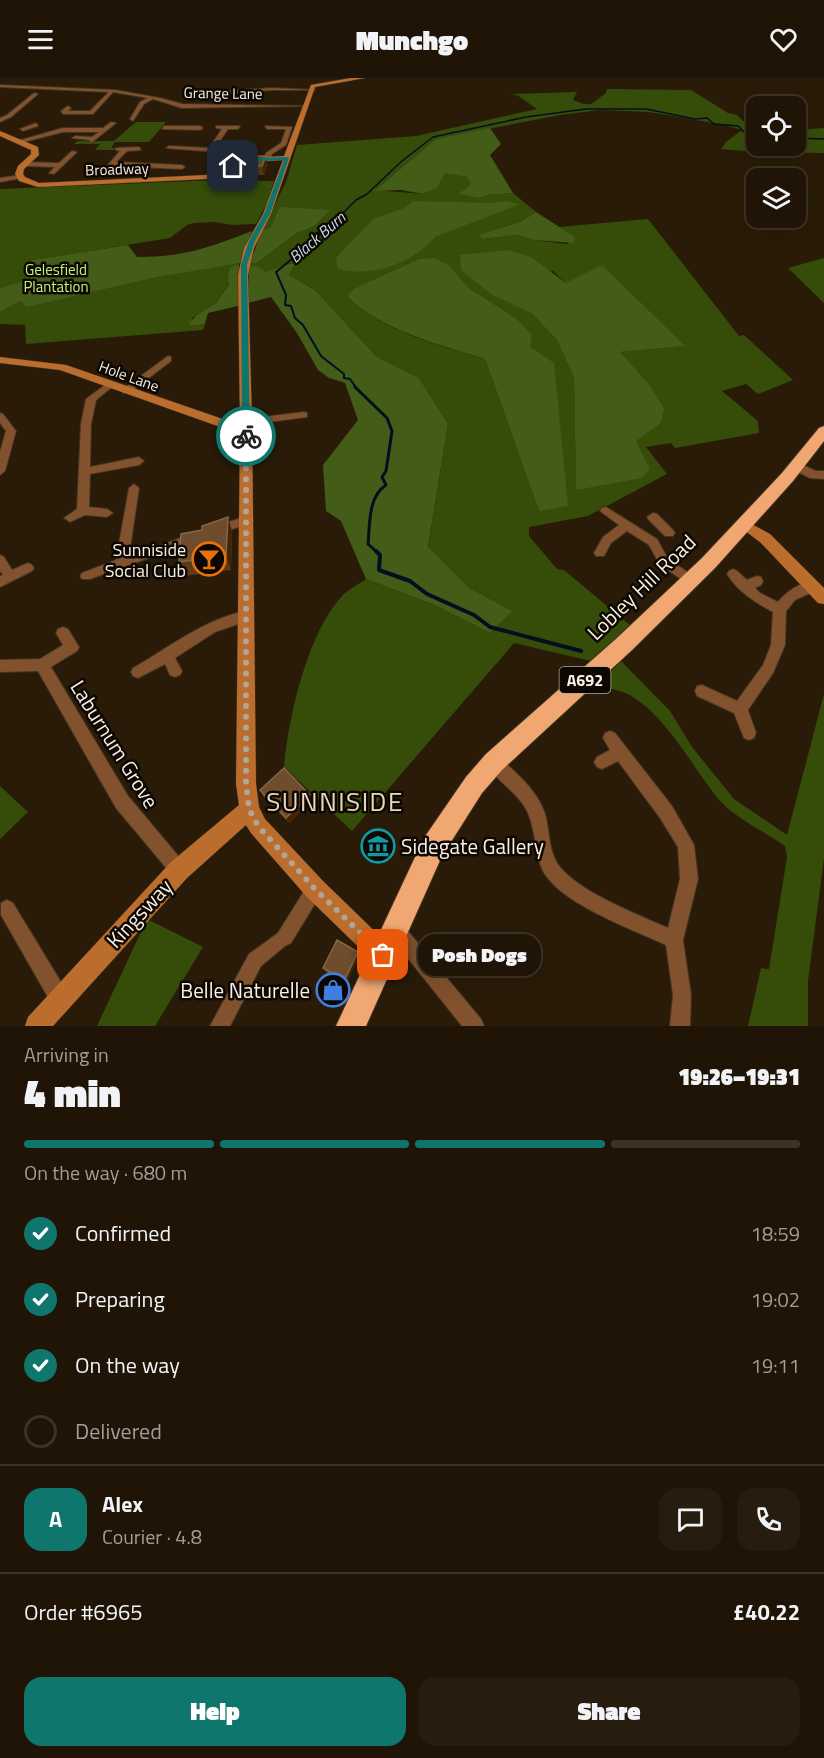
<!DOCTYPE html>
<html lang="en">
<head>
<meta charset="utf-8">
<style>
	:root { --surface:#1f1405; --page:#271d0f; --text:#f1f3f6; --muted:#a19e9a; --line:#3c3327; --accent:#0f766e }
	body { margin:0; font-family:"Titillium Web",sans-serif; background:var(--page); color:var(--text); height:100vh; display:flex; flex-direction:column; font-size:22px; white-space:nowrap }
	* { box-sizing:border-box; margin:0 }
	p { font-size:20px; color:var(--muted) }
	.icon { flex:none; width:33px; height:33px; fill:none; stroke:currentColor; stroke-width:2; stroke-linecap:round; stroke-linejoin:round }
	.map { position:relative; height:948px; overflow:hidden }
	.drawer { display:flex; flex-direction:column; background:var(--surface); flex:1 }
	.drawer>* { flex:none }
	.controls { position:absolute; left:746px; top:18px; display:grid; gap:12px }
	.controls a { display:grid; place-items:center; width:60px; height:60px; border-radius:12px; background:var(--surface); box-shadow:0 6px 24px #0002,0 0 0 2px var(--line); font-size:30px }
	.pin { position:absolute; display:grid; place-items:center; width:51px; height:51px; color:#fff; margin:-26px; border-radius:12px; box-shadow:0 3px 9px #0006 }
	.courier { position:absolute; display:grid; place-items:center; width:60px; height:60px; margin:-30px; border:4px solid #0f766e; border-radius:50%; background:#fff; color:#222; box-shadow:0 2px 8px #0007 }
	.bubble { position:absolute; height:42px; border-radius:18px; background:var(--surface); box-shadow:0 6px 24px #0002,0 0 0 2px var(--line); font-size:20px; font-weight:800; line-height:42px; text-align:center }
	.overview em { font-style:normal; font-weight:800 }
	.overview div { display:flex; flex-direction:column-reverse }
	.overview { display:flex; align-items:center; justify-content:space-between; height:102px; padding:0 24px }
	h1 { font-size:39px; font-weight:800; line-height:45px }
	.bar { display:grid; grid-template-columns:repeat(4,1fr); gap:9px 6px; align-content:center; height:72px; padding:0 24px }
	.bar i { height:8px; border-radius:4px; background:var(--line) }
	.bar .on { background:var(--accent) }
	.bar p { grid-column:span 4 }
	.line { display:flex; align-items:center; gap:15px; padding:0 24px; border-top:2px solid var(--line) }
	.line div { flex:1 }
	.round { display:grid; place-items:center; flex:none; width:63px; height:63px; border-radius:18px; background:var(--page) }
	ol { padding:0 24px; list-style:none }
	li { display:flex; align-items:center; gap:18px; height:66px }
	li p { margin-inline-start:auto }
	li .icon { padding:6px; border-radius:50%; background:var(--accent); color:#fff; stroke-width:4 }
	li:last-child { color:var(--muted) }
	li i { width:33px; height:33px; border:3px solid var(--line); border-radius:50% }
	.primary-button { display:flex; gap:12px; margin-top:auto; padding:12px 24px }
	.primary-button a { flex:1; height:69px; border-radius:18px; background:var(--accent); color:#fff; font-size:24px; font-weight:800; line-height:69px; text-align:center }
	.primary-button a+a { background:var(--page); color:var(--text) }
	header { display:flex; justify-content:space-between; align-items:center; height:78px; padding:0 24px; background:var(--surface); font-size:27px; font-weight:800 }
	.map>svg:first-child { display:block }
	.green { fill:#364d09; fill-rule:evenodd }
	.forest { fill:#435c17 }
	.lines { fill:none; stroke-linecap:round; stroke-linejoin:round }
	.stream-far3 { stroke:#001021; stroke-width:1.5 }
	.stream-far2 { stroke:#001021; stroke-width:2 }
	.stream-far1 { stroke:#001021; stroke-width:3 }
	.stream { stroke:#001021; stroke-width:4 }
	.street-casing { stroke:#423522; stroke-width:2 }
	.secondary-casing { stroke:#423522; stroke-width:1 }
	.highway-casing { stroke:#423522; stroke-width:2 }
	.street { fill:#82512d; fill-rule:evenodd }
	.secondary { fill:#bb6d2e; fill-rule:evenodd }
	.highway { fill:#f0a772; fill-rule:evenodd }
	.wall { fill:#5e3a16 }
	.shaded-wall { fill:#422506 }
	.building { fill:#6f4d2c; stroke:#846749; stroke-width:1.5 }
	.route { fill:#0f766e }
	.done { stroke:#b1a597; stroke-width:6; stroke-dasharray:0 10.8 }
	.labels { text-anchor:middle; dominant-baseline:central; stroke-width:5; stroke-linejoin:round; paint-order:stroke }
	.far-street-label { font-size:15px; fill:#faf0e4; stroke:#0d0702 }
	.far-park-label { font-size:15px; fill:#c3f37e; stroke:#0d0702 }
	.far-water-label { font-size:16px; font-style:italic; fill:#c8dcec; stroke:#0d0702 }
	.shield { fill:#0d0702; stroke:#b3aaa0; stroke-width:1.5 }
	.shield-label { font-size:16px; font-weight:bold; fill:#faf0e4 }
	.poi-label { font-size:18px; fill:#faf0e4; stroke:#0d0702; text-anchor:end }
	.near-street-label { font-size:21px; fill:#faf0e4; stroke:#0d0702 }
	.near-poi-label { font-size:21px; fill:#faf0e4; stroke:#0d0702; text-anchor:start }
	.near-quarter-label { font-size:26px; letter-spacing:1.5px; fill:#e9d6be; stroke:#0d0702 }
</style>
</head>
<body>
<header><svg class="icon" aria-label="menu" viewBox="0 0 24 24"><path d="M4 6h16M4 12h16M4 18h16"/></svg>Munchgo<svg class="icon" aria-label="heart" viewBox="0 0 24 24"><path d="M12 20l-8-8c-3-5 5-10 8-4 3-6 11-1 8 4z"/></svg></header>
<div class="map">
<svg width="824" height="948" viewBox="0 0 824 948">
	<rect width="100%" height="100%" fill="#291b07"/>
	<!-- green -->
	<path class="green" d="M607,11l84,1 37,23 9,2 10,10 9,2v19h39v-16l29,-2v25l-68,-1 -35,-3 5,-7 16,-12 -22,-6 -71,-12 -49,-2 -40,5 -124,24 -61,51 48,4 14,-6 7,-16 23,5 5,7 -12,10 19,4 9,-3 25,-2 23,19 -16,10 -42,13 5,4 34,-4 17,5 33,4 8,-7 -16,-10 89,-8 91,117 5,-1 49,45 -35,14 -12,-10 -24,7 36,30 1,12 -84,15 -4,-5 -25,4 21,27 -79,42 -59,11v9l28,33 7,1 67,56 -40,35 -77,-18 -162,188 -68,-64c4,-49 24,-136 59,-172 6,-6 16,-11 23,-16l64,24 60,30 23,-22 -44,-23 -41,-40 20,-124 -29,-46 -43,-22 -61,-66 -26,-15 5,-12 -11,2 -17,7 -17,-6 1,-3h7l40,-30 16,-6h-42l-9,3 24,-48 11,-37 119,-9 121,-27 -20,-14 -6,-1 66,-2 -4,8c13,5 16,7 25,-1 5,-5 8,-3 9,-10zM418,181l31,6 20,23 47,30 14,29 9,164 -54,-152c-45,-13 -105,-29 -138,-63l6,-7zM552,192l14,13 118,63 -65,6 29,31 13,40 -26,17 15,29 -74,21 -2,-113 -18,-38 -25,-26z
		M136,44h30l-17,20h-34l-4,6h5l-2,2h-19l5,-6h-26l4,-3h36z
		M217,102l12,1 -2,8h24l3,-8h20l-6,20 -12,23 -24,1 -17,-3 -21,1 -7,2 -17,13 -137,22 -8,20 -25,8v-99z
		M824,180v45l-36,-35z
		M234,185h6c-9,5 -12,10 -11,20l-13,20 -24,15 -1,8 14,-2 -2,6 -177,14 -1,-19 -25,-1v-12l21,-11 5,5 132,-29z
		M621,583l49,50 22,36 42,52 53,36 37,-141v164l-16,123v45h-60l13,-58 8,1 18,-112 -2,-11c-18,-13 -46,-26 -62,-42 -31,-32 -73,-128 -129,-114z
		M0,708l28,26 -28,27z
		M147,841l56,28 -48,79h-58z"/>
	<!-- forest -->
	<path class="forest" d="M490,50l11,16 -11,11 23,38 -25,2 -9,3 -20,-4 12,-10 -4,-7 -22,-4 -8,15 -14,6 -22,-4 -27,1 62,-52z
		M413,123l79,2 13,-2 15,3 -85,33c-22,26 -63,41 -97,32l-2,-11 37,-39 29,-10z
		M280,129l50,3 -17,17 -16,6 -40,30h-7l12,-33 9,-3z
		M536,134l39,25 -1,6 -40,-3 -17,-5 -34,4 -5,-4 42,-13z
		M252,153l-12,32 -82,14 -132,30 -5,-6 -21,11v-24l25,-8 7,-20 96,-15 9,12c47,0 71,-9 115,-26z
		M508,172l23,7 35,26 36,-18 83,81 -65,6 28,31 16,25 -3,15 -25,18 14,28 -8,9 -66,12 -2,-113 -18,-38 -25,-26 -40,-19 -30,-24 -1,-15z
		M434,180l15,7 20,23 47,30 16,17 -2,12 24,16 14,143 -29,5 -54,-152c-45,-14 -105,-29 -138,-63l6,-7 65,-30z
		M295,185l-6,12 26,15 61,66 43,22 29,46 -20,123 41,41 44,23 -23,22 -60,-30 -64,-24 -25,-58 -15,-10 -3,-46 35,-45 -13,-37 -16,-5 -11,-8 -21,-37 -26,-36 -23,6 1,-37 9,1 8,5 17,-7z
		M239,186l-1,42 -30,7 -3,11 -14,2 -2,-3 8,-8 19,-12 13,-19 -1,-9 3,-8z"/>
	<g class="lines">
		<!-- stream-far3 -->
		<path class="stream-far3" d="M795,60l29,1
			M291,182l41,-36 24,-24 11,-6 35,-33 31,-24 93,-20 60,-8h60l49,10 12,-1 7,6 24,2 8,8h10"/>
		<!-- stream-far2 -->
		<path class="stream-far2" d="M293,180l-17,14 10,23 -1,10 6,1 4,12 8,7 18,31 23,18v4l6,1 7,10"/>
		<!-- stream-far1 -->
		<path class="stream-far1" d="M355,309l32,31 5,13 -6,40 -4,6 4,8c-18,12 -16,38 -18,59l10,9"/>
		<!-- stream -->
		<path class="stream" d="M376,473l4,4 -1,15 31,11 17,13 47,21 16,12 91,24"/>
		<!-- street casing -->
		<g class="street-casing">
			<path id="street" d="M0,7l115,5 45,8 22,6 126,2 -126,2 -29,-9 -9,5 -11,17 -3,-2 10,-17 8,-4 -35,-6 -20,22h-30l-2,-3 7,-5 3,2 -3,3h22l19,-19 -109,-5z
				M272,10l43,2h-43l-59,5 -3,-3z
				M34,15l4,1 -27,23 -11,5v-4l7,-3z
				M111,44l5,1 -25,20 -2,-3 -17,-2 3,-2 17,1 7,-5h-36l-43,11 -3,-2 46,-13h40z
				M36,45l2,3 -15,5 -3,-2z
				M164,48h36l3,2 -3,2 -38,-1z
				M216,48h24l-2,3h-10l-13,19 18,2 14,10v2h-4l-13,-9 -64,-5 3,-2 40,2 13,-19 -6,-1z
				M265,48l27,1 -6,18 -14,9 -1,4 -3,2 -3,-2 1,-5 15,-10 5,-14h-19z
				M139,69l2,3 -14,1 -11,11 66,3 3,2 -3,2 -69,-3 -3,2 -3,-2 13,-15 -4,-1v-2z
				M72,73l5,1 -23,22 -5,-1 6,-6 -30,-1 -3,-2 3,-2 34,1z
				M20,97l2,3 -22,4v-4z
				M168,278l3,1v4l-42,32h-6v-4z
				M109,304l5,3 -2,2 -16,13 -5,24 -1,43 49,-10 5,4 -5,4 -49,9 -1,33 18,2 6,4 -6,4 -22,-2 -15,7 -6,-4 13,-9 4,-85 5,-25z
				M304,334l3,1v4l-61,8 -5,-3 5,-3z
				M0,335l3,1 13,17 -11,40 -5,4v-23l6,-21 -6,-8z
				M796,384l20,9h8v8l-14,-1 -18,-9 -1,-3 1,-3z
				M134,406l5,4 -10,68 66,-23 6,4 -2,3 -109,39h-8l-2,-3 2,-3 34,-13 13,-72z
				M606,429l51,32 11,20 27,18 2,3 -2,3h-8l-27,-18 -11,-20 -22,-14 -16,12 -7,13h-8l-2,-3 9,-16 16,-12 -19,-14 2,-3z
				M653,435l4,1 16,16 2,3 -2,3h-8l-16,-16 -2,-3z
				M247,438l4,1 2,3 -2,3 -34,11 -6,-4 2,-3z
				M0,477l4,2 8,13 16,-7 4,2 2,3 -2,3 -32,16v-11l3,-1 -3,-4z
				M733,491l4,2 10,9 10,-4 4,1 2,4 -2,4 -6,3 5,5 18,9c8,-10 26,-23 39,-20l2,4 -2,4 -22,10 -9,11 -1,34 -12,28 -25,37 8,23 -2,5 -5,2 -5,-2 -10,-25 -37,-17 -2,-5 2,-5 5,-1 35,16 26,-36 8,-20 2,-33c-18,-10 -35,-20 -46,-38l2,-3z
				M245,533l5,1 2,4 -2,4 -35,12 -40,26 7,13 -2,4 -5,2 -5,-2 -5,-11 -27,14 -5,-2 -2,-4 2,-4c37,-21 70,-48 112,-57z
				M63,549l5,2 11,18 -2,4 -26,16 77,129 57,68 2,6 -2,6 -6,2 -6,-2 -57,-68 -78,-137 -38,1v-12l40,-1 23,-14 -7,-12 2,-4z
				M610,653l5,2 57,73 22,39 4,34 -15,61 8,55 -1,31h-20l3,-31 -7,-50c-34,-16 -108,-42 -124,-76 -8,-18 -6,-40 -15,-58 -9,-19 -33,-31 -41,-49l3,-5 5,-2 5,2c18,17 38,33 46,57 5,17 3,38 15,53 21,26 77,47 108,61l12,-49 -2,-32 -18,-29 -42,-57 -16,8 -5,-2 -3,-5 3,-5 13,-7 -7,-12 2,-5z
				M315,802l6,3 3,6 -33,54 -6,3 -24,20 -31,60h-20l39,-72 29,-21 31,-50z
				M7,822l6,3 54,89 2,7 -2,7 -7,2 -7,-2 -52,-91v-12z
				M396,843l6,3 79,95 3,7h-22l-72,-90 -3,-6 3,-6z"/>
		</g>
		<!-- secondary casing -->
		<g class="secondary-casing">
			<path id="secondary" d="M351,0h14l-50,9 -44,127 -17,34 -6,27 4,147 4,362 3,23 6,12 58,62 68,66 3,8 -3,8 -8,3 -8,-3 -68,-66 -56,-64 -5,-8 -59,53 -134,148h-28l3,-9 143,-155 68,-57 -3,-21 4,-350 -180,-64 -60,-7v-6l66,8 174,60 -2,-150 6,-27 19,-34 20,-54 -33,2 -43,17 -169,8 -19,-6 -4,-7 3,-8 13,-12v-4l-31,-14v-5l38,16 1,8 -15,14 -1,5 2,3 14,6 167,-8 43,-17 35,-2 27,-71z
				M744,442l26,14 54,54v16l-6,-1 -58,-61 -23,-17 2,-4z"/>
		</g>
		<!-- highway casing -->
		<g class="highway-casing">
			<path id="highway" d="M824,348v15l-31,40 -78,87 -83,82 -130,120 -20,23 -40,63 -76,170h-30l88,-188 42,-61 20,-23 131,-116 85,-80 80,-85 37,-45z"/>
		</g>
		<!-- street -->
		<use href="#street" class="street"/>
		<!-- secondary -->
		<use href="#secondary" class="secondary"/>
		<!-- highway -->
		<use href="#highway" class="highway"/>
	</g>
	<!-- wall -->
	<path class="wall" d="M268,87l-4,10h-11l-1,-9z
		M228,439l4,15 -1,38 -46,6 -6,-14 23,-32z
		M260,712l50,5 2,5 -23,23 -26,-27z
		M358,874l1,4 -13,28 -20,-12 -3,-4z"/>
	<!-- shaded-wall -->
	<path class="shaded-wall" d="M266,78l2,9 -4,10 -2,-9z
		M228,439l4,15 -1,38 -5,-14z
		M310,717l2,5 -23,23 -3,-5z
		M358,874l1,4 -13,28 -2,-3z"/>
	<!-- building -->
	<path class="building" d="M256,78h10l-4,10h-10z
		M228,439l-2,39 -47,6 2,-28 21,-4v-4z
		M284,690l26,27 -24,23 -26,-28z
		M337,862l21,12 -14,29 -21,-13z"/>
	<!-- route -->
	<path class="route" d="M287,79l2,1 -19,56 -15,27 -8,24 3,171 -4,3 -4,-3 -1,-171 8,-24 15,-27 20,-54 -28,1 -23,7 -2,-2 25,-8z"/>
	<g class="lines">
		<!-- done -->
		<path class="done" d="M246,358v348l3,25 9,17 57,63 68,66"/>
	</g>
	<!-- icons -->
	<defs>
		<g id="bar-ring" transform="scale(1.725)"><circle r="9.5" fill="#0d0702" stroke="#e8710a" stroke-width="1.5"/><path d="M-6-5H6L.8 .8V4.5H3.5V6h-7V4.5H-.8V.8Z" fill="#e8710a"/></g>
		<g id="museum-ring" transform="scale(1.725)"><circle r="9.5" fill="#0d0702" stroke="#0f9aa8" stroke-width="1.5"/><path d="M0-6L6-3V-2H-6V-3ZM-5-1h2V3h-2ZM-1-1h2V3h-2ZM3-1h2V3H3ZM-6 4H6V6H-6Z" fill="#0f9aa8"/></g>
		<g id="shop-ring" transform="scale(1.725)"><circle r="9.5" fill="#0d0702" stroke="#3f7fe0" stroke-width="1.5"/><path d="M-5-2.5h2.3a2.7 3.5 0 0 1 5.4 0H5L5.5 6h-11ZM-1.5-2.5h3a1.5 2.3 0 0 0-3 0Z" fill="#3f7fe0"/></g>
	</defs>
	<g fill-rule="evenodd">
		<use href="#bar-ring" x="209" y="481"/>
		<use href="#museum-ring" x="378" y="768"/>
		<use href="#shop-ring" x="333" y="912"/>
	</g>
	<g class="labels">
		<!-- far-street labels -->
		<g class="far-street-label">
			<text transform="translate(223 15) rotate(1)">Grange Lane</text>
			<text transform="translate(117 91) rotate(-2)">Broadway</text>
			<text transform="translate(129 298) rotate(20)">Hole Lane</text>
		</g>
		<!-- far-park labels -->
		<g class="far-park-label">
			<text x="56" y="191">Gelesfield<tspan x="56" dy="17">Plantation</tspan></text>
		</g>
		<!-- far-water labels -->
		<g class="far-water-label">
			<text transform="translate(317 159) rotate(-41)">Black Burn</text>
		</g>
		<!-- shield labels -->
		<rect class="shield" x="559.5" y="589" width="51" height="26" rx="4.5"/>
		<g class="shield-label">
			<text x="585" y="602">A692</text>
		</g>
		<!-- poi labels -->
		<g class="poi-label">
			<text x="186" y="471">Sunniside<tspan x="186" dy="21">Social Club</tspan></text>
		</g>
		<!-- near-street labels -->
		<g class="near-street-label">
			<text transform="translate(641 509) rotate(-44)">Lobley Hill Road</text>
			<text transform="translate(115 666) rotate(58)">Laburnum Grove</text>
			<text transform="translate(139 835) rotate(-47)">Kingsway</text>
		</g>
		<!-- near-poi labels -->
		<g class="near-poi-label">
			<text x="401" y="768">Sidegate Gallery</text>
			<text x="310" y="912" text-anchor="end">Belle Naturelle</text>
		</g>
		<!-- near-quarter labels -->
		<g class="near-quarter-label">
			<text x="335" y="723">SUNNISIDE</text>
		</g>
	</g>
</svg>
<div class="controls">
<a><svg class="icon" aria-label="locate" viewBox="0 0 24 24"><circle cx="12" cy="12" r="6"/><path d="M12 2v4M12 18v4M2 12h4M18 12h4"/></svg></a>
<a><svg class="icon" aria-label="layers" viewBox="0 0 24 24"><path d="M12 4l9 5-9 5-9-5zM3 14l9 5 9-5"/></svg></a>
</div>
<div class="pin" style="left:383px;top:877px;background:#ea580c"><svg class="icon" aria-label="bag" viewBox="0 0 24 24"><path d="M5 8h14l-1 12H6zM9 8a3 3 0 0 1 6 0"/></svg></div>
<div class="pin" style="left:233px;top:88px;background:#1f2937"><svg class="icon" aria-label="home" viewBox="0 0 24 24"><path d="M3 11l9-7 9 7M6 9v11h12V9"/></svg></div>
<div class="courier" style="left:246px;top:358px"><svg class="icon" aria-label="bike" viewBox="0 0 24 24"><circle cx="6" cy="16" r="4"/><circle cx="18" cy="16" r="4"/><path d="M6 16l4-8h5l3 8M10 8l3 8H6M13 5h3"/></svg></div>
<div class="bubble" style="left:418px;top:856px;width:123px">Posh Dogs</div>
</div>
<section class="drawer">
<div class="overview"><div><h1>4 min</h1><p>Arriving in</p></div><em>19:26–19:31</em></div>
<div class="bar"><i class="on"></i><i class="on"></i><i class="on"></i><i></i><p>On the way · 680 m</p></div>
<ol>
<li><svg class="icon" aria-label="check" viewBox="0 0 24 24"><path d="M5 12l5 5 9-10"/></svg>Confirmed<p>18:59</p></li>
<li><svg class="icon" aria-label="check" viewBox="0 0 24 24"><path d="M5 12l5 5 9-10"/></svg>Preparing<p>19:02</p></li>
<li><svg class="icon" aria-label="check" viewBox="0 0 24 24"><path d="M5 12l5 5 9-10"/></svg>On the way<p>19:11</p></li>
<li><i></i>Delivered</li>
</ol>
<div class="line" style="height:108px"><b class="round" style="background:var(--accent);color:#fff">A</b><div><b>Alex</b><p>Courier · 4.8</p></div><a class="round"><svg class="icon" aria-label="chat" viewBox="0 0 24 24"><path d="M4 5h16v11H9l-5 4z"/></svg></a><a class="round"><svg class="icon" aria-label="phone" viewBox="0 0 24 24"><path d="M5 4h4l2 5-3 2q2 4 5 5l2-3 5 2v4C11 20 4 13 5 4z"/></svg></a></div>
<div class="line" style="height:78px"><div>Order #6965</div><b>£40.22</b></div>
<div class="primary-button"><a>Help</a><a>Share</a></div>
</section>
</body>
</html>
